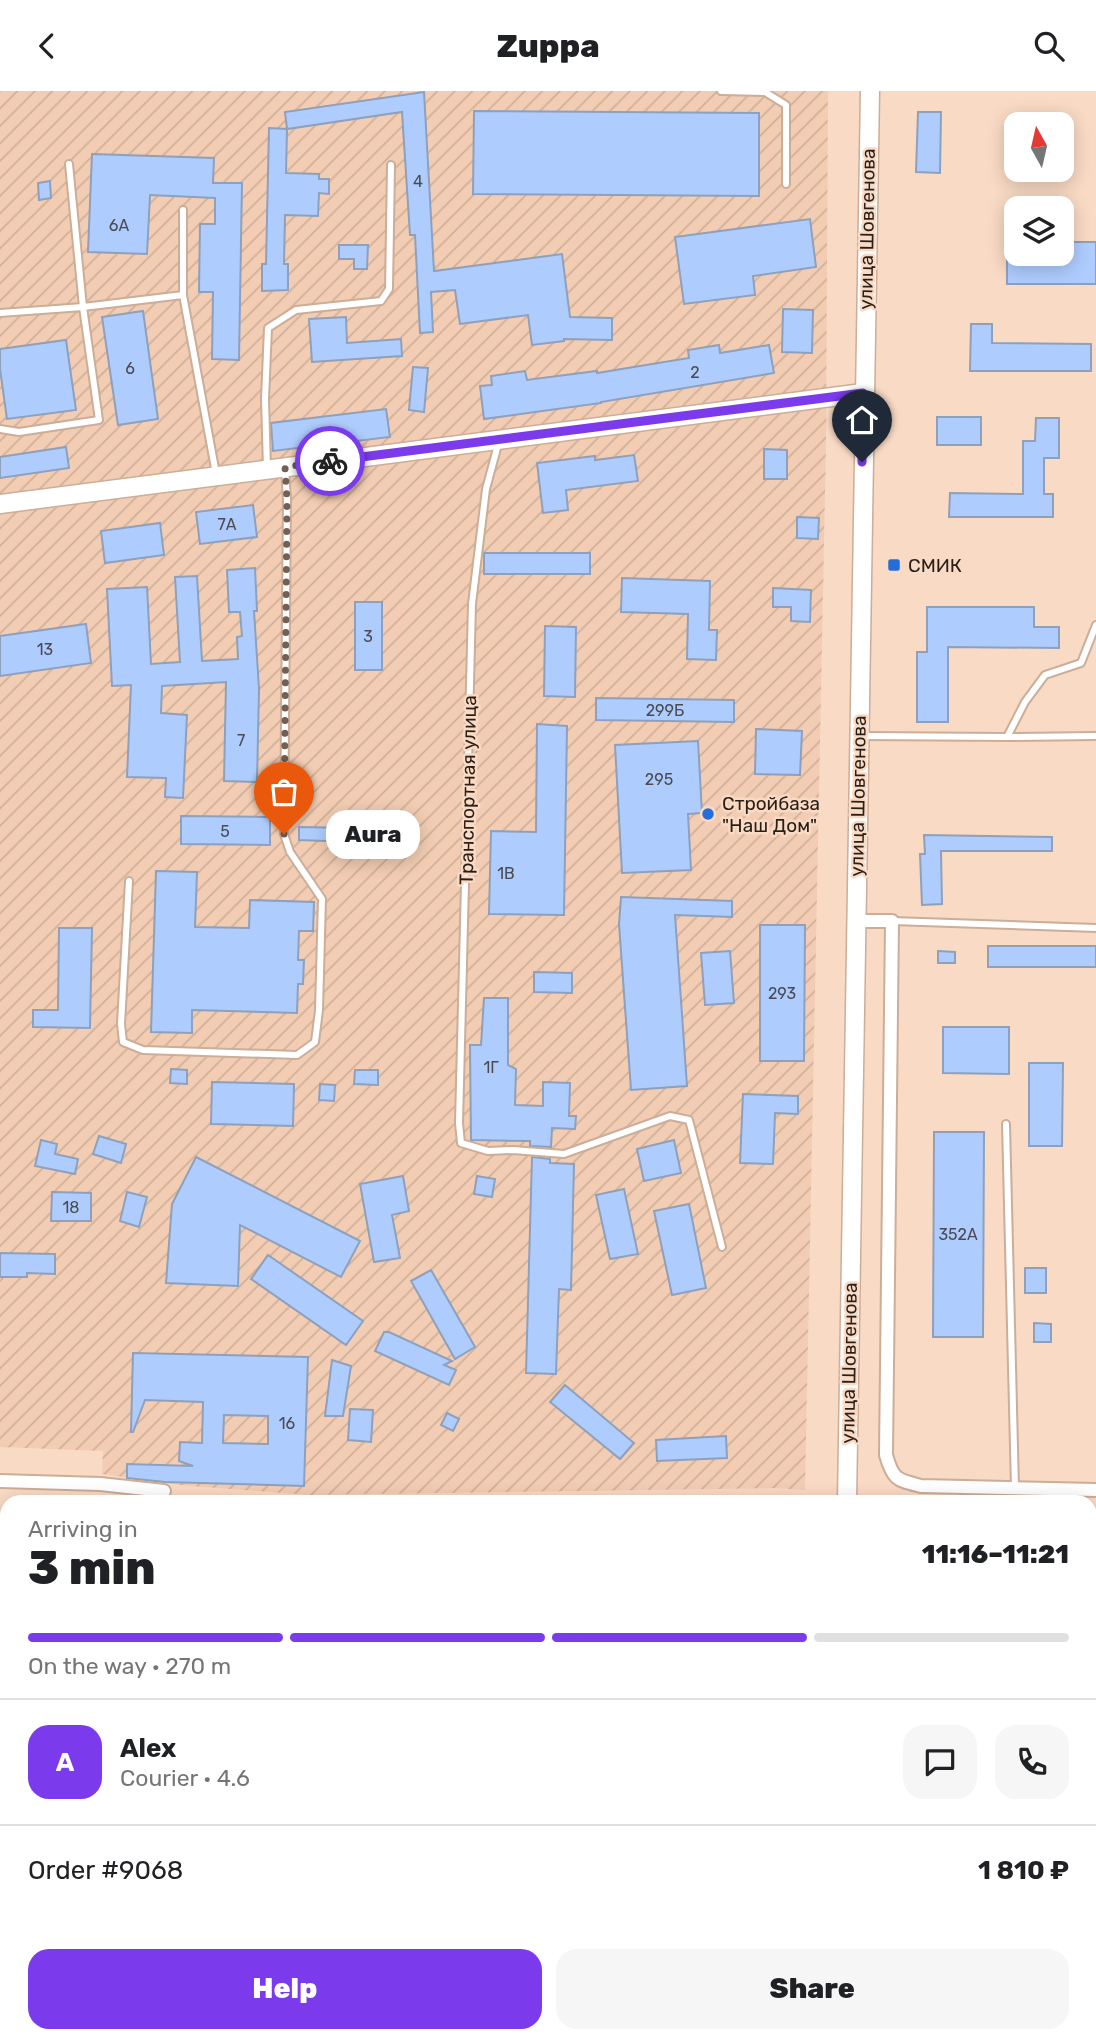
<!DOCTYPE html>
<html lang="en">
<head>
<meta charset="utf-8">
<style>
	:root { --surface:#fff; --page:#f6f6f6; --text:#202124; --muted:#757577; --line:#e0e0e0; --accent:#7c3aed }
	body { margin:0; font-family:Rubik,sans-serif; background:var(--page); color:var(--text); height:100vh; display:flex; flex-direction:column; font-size:26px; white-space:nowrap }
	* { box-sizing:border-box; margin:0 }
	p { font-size:23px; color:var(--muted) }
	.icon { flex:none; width:38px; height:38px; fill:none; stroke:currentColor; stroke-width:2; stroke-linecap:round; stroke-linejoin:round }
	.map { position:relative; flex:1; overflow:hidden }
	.drawer { position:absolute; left:0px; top:1404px; width:1097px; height:548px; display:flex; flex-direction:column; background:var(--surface); border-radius:21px 21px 0 0; box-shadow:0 4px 18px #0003 }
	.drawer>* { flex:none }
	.needle { width:46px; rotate:352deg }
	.controls { position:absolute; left:1004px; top:21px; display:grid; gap:14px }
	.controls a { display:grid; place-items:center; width:70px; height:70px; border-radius:14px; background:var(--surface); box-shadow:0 4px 18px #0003; font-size:35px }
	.pin { position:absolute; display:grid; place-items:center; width:60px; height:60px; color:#fff; margin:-72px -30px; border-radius:50% 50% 50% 0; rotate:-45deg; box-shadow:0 0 7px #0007 }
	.pin .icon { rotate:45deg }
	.courier { position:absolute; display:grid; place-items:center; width:70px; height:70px; margin:-35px; border:5px solid #7c3aed; border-radius:50%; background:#fff; color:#222; box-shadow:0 2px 9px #0007 }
	.bubble { position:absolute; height:49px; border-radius:21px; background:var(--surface); box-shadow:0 4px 18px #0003; font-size:23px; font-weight:800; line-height:49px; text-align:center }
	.overview em { font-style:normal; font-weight:800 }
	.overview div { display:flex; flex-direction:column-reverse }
	.overview { display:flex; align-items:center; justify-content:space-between; height:119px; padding:0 28px }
	h1 { font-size:46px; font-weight:800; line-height:52px }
	.bar { display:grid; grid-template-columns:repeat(4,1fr); gap:10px 7px; align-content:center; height:84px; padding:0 28px }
	.bar i { height:9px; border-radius:5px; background:var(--line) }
	.bar .selected { background:var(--accent) }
	.bar p { grid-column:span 4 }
	.line { display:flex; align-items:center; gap:18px; padding:0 28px; border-top:2px solid var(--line) }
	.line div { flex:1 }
	.round { display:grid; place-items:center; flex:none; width:74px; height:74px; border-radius:21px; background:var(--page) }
	.action { display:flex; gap:14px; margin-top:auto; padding:14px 28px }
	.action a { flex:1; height:80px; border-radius:21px; background:var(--accent); color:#fff; font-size:28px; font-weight:800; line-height:80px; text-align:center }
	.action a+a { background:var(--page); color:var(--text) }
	header { display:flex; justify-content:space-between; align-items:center; height:91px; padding:0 28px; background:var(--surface); font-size:32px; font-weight:800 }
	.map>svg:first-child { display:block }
	.industrial { fill:url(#industrial-furrows) }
	.forest { fill:url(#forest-firs) }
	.building { fill:#aecdfe; stroke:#8ea0bb; stroke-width:2; fill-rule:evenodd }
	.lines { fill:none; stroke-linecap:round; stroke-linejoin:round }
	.lane-casing { stroke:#cbad98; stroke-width:10 }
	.street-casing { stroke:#cbad98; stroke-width:16 }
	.secondary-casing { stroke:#cbad98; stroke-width:21 }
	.lane { stroke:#fff; stroke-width:6 }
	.street { stroke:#fff; stroke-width:12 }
	.secondary { stroke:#fff; stroke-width:18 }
	.rail-casing { stroke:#625246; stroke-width:7 }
	.rail { stroke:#f9dac4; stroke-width:4.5; stroke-dasharray:13; stroke-linecap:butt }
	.done { stroke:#726054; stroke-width:7; stroke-dasharray:0 12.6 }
	.route { stroke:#7c3aed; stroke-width:9 }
	.poi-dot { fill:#266dd9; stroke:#f9dac4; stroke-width:2.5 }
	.labels { text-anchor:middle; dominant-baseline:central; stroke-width:5; stroke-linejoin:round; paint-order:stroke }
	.number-label { font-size:16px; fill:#4b4a51 }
	.street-label { font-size:19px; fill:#2a1f17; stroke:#f9dac4 }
	.poi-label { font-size:19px; fill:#2a1f17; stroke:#f9dac4; text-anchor:start }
</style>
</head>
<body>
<header><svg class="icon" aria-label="back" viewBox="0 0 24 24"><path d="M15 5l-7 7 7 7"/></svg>Zuppa<svg class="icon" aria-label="search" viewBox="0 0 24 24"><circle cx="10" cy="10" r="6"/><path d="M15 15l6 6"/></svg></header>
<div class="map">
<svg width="1096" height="1950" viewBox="0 0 1096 1950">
	<defs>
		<pattern id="industrial-furrows" width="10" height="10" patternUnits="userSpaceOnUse" patternTransform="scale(1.75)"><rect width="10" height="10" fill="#f3cdb3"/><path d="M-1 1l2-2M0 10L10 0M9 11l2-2" fill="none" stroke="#d0b099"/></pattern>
		<pattern id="forest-firs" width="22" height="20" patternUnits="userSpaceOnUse" patternTransform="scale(1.75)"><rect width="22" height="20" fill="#cea689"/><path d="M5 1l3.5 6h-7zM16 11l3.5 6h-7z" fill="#a7876f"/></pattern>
	</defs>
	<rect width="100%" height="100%" fill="#f9dac4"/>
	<!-- industrial -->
	<path class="industrial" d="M0,0h828l-2,352 -21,1047 -29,-2 -466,7 -131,-10 -77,-11 1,-23 -103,-4z
		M1090,1527h6v423h-223v-6h217z"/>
	<!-- forest -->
	<path class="forest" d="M0,1503h7v99l-7,-21z"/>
	<!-- building -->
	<path class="building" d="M424,1l10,179 128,-17 8,63 42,1v22l-48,-1v2l-32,4 -4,-30 -68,9 -5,-34 -24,2 2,40 -13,1 -5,-98h-5l-8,-123 -115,17 -2,-17z
		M474,20l285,2v83l-286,-2z
		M918,21h23l-1,61 -24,-1z
		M269,37l18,1 -1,44 33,1v5h10v15l-10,-1 -1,23 -33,-1 -1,49h4v26l-26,1v-27h4z
		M92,63l122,4 -1,25h29l-3,177 -27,-1 1,-67h-14l1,-68h15v-26l-65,-3 -3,59 -59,-2z
		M50,90l1,17 -12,2 -1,-17z
		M810,128l6,48 -63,9 2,19 -71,9 -9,-67z
		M1062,151h34v42h-89v-30h55z
		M339,154h29l-1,24h-13v-10h-15z
		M783,218l30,1 -1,43 -30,-1z
		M143,220l15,108 -40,6 -16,-108z
		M346,226l1,26 54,-4 1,17 -90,6 -3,-43z
		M971,233h21v19l99,1v27h-121z
		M66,249l10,70 -69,9 -7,-50v-20z
		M719,254l1,8 49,-8 5,28 -173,29v1l-117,16 -4,-33 12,-1 -1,-9 34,-5 2,9 70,-9v2l92,-15 -1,-8z
		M413,276l15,1 -4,44 -15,-2z
		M386,318l4,28 -117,14 -2,-28z
		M937,326h44v28h-44z
		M1036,327h23v40h-15v36h9v23h-104l1,-24 73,1v-53h12z
		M66,356l3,21 -69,10v-21z
		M764,358l23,1v29h-23z
		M634,364l4,26 -72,9 2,20 -25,3 -6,-50 58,-7v4z
		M253,414l4,32 -57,7 -4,-32z
		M797,426l22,1 -1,21 -21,-1z
		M160,432l4,32 -59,8 -4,-32z
		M484,462h106v21h-106z
		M255,477l2,43h-3l5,78 -2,93 -33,-1 2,-99 -64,4 -1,27 26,2 -4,83 -18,-1 1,-19 -39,-1 4,-92 -19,1 -5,-97 40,-2 4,77 29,-2 -5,-85 22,-1 5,85 36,-2 -1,-22 5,-1 -2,-24h-11l-2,-42z
		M622,487l88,3 -1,49h8l-1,30 -29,-1 1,-45 -67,-2z
		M773,497l38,2 -1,32 -19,-1v-14h-18z
		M355,511h27v68h-27z
		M927,516h107v20h25v21l-111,-1v75h-31v-70h10z
		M86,533l5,39 -91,13v-40z
		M545,535l31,1 -1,70 -31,-1z
		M596,607l138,2v22l-138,-2z
		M537,633l30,2 -3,189 -75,-1 2,-83 45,1z
		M756,638l46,2 -2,44 -45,-1z
		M698,650l4,72 -14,1 3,56 -69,3 -7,-128z
		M181,725l89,1v28l-89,-1z
		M299,736l52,1v14l-52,-2z
		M924,744l128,2v14h-111l1,53 -20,1 -2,-51h5z
		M156,780l41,1 -2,55 54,1 1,-28 64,2 -1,29h-14l-1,29h6l-1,24h-5l-1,29 -105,-3v23l-41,-1z
		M621,806l111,4v16l-57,-2 12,171 -56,4 -12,-166z
		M760,834h45l-1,136h-44z
		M59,837h33l-2,100 -57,-1v-17h25z
		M988,855h108v21h-108z
		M730,860l4,52 -29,2 -4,-52z
		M938,860l17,1v11h-17z
		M534,881l38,1v20l-38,-1z
		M484,907h24v67l8,4 -1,36 28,1v-24l27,1 -1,33h7l-1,13 -23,-1 -1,19 -21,-1v-5l-59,-1 -1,-95h11z
		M943,936h66v47l-66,-1z
		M1029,972h34l-1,83h-33z
		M171,978l16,1v14l-17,-1z
		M355,979h23v15l-24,-1z
		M212,991l82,2 -1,42 -82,-2z
		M320,993l15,1 -1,16 -15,-1z
		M743,1003l55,2v18l-23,-1 -2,51 -33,-1z
		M934,1041h50l-1,205h-50z
		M99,1045l27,8 -5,19 -28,-9z
		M41,1049l16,4 -2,10 23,5 -3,15 -40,-8z
		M674,1049l7,33 -37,8 -7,-32z
		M196,1066l164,84 -19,36 -101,-52 -2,61 -72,-3 6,-79z
		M532,1066l18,2v4l24,1 -3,126 -12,-1 -3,85 -30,-1z
		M403,1085l6,35 -17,4 8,43 -26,4 -14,-78z
		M477,1085l18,3 -3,18 -18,-3z
		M624,1098l14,65 -28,5 -14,-64z
		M52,1101l39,1v28h-40z
		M127,1101l20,5 -8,30 -19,-6z
		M689,1113l17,84 -34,7 -18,-84z
		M0,1162l55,1v20l-28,-1v4h-27z
		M268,1164l95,66 -17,24 -95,-66z
		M1025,1177h21v25h-21z
		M431,1179l44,77 -20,12 -44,-78z
		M1034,1232l17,1v18h-17z
		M384,1241h5l63,29 -8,4 12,5 -7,15 -74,-34z
		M133,1262l175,4 -4,129 -139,-4 -38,-4v-14l66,2 -14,-5 1,-19 22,1 1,-41 -58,-2 -12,32h-2zM224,1324l44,1v28l-45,-1z
		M332,1269l19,6 -8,50h-18z
		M565,1294l69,58 -14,16 -70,-57z
		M350,1318l23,1 -2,32 -23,-2z
		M447,1322l12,6 -6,12 -12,-6z
		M726,1345l1,22 -70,3 -1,-21z"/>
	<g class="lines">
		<!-- lane casing -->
		<g class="lane-casing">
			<path id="lane" d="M721,0l44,1 21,13v79
				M183,119v85l33,179
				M0,222l83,-6 100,-12
				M0,338l19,3 80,-12 -16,-113 -14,-143
				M499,350l-13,48 -14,115 -13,519 2,20 27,8 25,-1 51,4 106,-38 19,4 33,127
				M267,377l-2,-69 3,-71 28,-18 85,-9 8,-12 2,-124
				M860,645l147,1 18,-35 20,-27 36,-12 15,-38
				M1007,646l89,-1
				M129,790l-8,143 2,18 20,8 154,5 18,-13 4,-32 3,-111 -32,-47 -6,-18 3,-334 -2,-32
				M892,830l204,7
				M1006,1033l9,364
				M164,1400l5,10
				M0,1453l7,1"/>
		</g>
		<!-- street casing -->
		<g class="street-casing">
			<path id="street" d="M856,830h36l-6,534c7,25 11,25 35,31l175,4
				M0,1390l100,3 64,7"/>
		</g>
		<!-- secondary casing -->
		<g class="secondary-casing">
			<path id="secondary" d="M0,413l863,-111
				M847,1410l23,-1410
				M838,1950v-6"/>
		</g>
		<!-- lane -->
		<use href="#lane" class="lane"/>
		<!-- street -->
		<use href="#street" class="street"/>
		<!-- secondary -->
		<use href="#secondary" class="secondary"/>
		<!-- rail casing -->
		<g class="rail-casing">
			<path id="rail" d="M0,1495h7
				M1090,1501h6"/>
		</g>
		<!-- rail -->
		<use href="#rail" class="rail"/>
	</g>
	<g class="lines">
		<!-- done -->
		<path class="done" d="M284,743l3,-334 -2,-33 45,-6"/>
		<!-- route -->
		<path class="route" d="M330,370l533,-68 -1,69"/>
	</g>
	<!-- markers -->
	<g class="poi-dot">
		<rect x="887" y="467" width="14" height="14" rx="3.5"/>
		<circle cx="708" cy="723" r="7"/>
	</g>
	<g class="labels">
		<!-- number labels -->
		<g class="number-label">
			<text x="418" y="90">4</text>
			<text x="119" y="134">6А</text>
			<text x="130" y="277">6</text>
			<text x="695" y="281">2</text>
			<text x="227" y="433">7А</text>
			<text x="368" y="545">3</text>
			<text x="45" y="558">13</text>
			<text x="665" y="619">299Б</text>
			<text x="241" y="649">7</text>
			<text x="659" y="688">295</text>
			<text x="225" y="740">5</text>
			<text x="506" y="782">1В</text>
			<text x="782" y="902">293</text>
			<text x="491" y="976">1Г</text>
			<text x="71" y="1116">18</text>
			<text x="958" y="1143">352А</text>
			<text x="287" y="1332">16</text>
		</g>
		<!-- street labels -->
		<g class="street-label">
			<text transform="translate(867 138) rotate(-89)">улица Шовгенова</text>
			<text transform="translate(468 699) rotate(-89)">Транспортная улица</text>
			<text transform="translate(858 705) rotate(-89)">улица Шовгенова</text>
			<text transform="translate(849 1272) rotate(-89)">улица Шовгенова</text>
		</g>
		<!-- poi labels -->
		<g class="poi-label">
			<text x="908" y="474">СМИК</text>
			<text x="722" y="712">Стройбаза<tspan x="722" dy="22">"Наш Дом"</tspan></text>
		</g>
	</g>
</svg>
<div class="controls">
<a><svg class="needle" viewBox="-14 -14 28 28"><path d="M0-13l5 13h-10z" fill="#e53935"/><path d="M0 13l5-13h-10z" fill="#757577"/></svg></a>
<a><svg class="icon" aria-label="layers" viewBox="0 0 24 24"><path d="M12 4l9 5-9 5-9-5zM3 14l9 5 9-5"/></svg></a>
</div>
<div class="pin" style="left:284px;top:743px;background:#ea580c"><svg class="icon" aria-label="bag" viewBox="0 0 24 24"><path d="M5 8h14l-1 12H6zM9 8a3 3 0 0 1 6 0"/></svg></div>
<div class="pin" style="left:862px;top:371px;background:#1f2937"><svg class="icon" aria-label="home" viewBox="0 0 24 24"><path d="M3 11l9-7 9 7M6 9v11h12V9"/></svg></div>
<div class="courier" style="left:330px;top:370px"><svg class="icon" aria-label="bike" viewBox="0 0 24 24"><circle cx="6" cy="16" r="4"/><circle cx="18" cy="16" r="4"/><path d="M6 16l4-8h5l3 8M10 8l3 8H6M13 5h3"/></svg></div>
<div class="bubble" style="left:326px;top:719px;width:94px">Aura</div>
<section class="drawer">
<div class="overview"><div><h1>3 min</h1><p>Arriving in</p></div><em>11:16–11:21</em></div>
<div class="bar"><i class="selected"></i><i class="selected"></i><i class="selected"></i><i></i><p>On the way · 270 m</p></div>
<div class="line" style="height:126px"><b class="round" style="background:var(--accent);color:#fff">A</b><div><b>Alex</b><p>Courier · 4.6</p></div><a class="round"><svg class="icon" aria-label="chat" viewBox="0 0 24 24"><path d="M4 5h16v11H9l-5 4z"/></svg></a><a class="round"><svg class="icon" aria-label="phone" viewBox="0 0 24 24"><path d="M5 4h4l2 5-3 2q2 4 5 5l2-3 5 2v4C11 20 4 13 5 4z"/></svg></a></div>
<div class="line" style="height:91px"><div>Order #9068</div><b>1 810 ₽</b></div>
<div class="action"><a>Help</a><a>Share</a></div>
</section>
</div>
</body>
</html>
